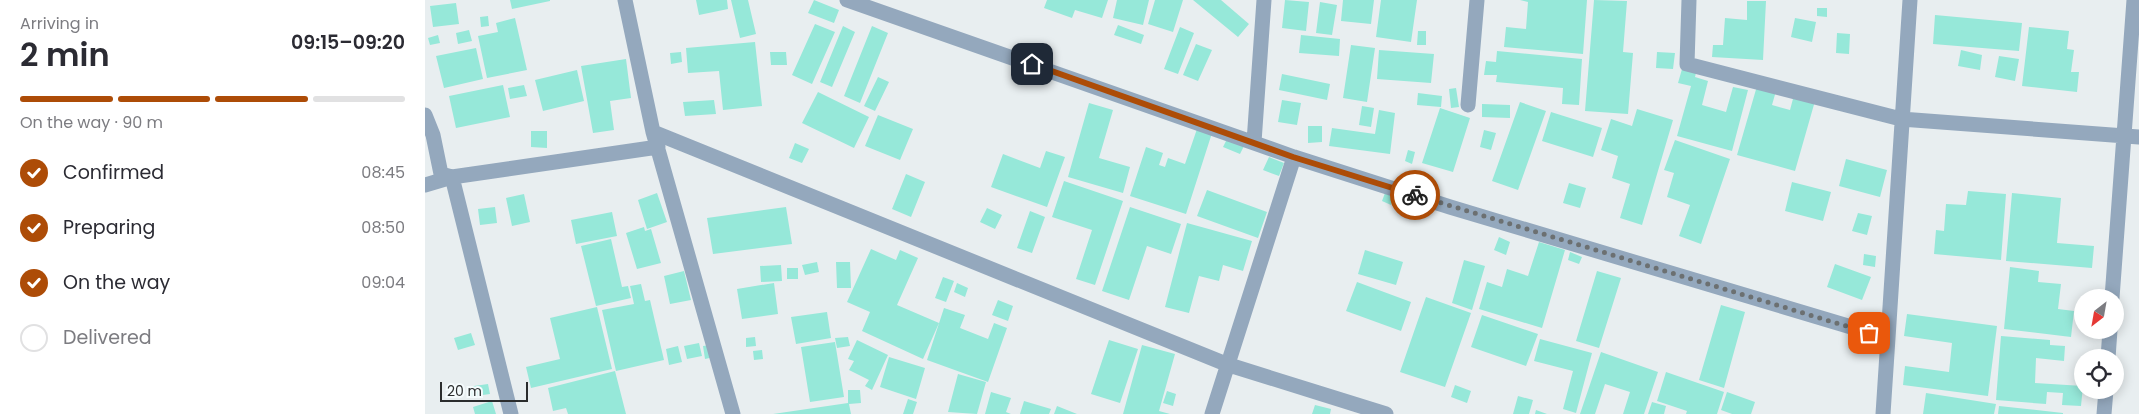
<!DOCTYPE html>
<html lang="en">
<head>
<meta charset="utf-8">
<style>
	:root { --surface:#fff; --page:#f7f7f7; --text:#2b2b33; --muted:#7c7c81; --line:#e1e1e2; --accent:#ad4c07 }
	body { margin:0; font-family:Poppins,sans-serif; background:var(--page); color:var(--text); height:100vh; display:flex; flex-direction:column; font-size:19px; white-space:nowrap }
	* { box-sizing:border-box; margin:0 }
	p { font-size:16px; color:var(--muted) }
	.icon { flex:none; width:28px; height:28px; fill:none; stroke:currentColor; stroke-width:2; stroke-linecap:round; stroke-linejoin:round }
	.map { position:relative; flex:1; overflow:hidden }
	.panel { display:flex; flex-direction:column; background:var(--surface); width:425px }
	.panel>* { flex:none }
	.needle { width:32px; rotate:211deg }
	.tools { position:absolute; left:1649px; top:289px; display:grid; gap:10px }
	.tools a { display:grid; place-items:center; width:50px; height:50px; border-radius:50%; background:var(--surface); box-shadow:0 2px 12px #0003; font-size:25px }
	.scale { position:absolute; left:15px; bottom:12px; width:88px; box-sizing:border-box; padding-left:5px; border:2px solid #2a2c2d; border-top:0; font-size:14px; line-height:18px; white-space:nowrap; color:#2a2c2d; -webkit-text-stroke:4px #f5fbfd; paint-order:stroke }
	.pin { position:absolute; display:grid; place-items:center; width:42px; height:42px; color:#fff; margin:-21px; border-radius:10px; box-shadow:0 2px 8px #0006 }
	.courier { position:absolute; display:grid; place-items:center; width:50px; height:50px; margin:-25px; border:4px solid #ad4c07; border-radius:50%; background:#fff; color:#222; box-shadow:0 1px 6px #0007 }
	.head em { font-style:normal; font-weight:600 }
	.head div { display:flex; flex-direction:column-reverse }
	.head { display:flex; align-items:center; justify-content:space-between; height:85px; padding:0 20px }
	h1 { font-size:32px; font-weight:600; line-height:38px }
	.bar { display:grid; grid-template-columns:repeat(4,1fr); gap:8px 5px; align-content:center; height:60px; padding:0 20px }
	.bar i { height:6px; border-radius:4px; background:var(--line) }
	.bar .current { background:var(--accent) }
	.bar p { grid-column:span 4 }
	ol { padding:0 20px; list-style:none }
	li { display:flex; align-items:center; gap:15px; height:55px }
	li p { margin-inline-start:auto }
	li .icon { padding:5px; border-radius:50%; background:var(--accent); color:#fff; stroke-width:4 }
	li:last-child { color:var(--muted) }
	li i { width:28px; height:28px; border:2px solid var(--line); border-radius:50% }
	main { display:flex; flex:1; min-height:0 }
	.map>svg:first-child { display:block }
	.building { fill:#96e8d9 }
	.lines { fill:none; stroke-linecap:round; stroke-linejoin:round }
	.minor { stroke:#94a8bd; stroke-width:15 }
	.done { stroke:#6c7071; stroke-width:5; stroke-dasharray:0 9 }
	.route { stroke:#ad4c07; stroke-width:6 }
</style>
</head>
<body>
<main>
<section class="panel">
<div class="head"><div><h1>2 min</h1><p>Arriving in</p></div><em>09:15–09:20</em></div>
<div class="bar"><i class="current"></i><i class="current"></i><i class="current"></i><i></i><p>On the way · 90 m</p></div>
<ol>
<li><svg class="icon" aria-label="check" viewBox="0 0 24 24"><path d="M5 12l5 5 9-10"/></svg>Confirmed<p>08:45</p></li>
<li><svg class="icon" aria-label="check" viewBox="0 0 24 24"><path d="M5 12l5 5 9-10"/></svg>Preparing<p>08:50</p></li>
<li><svg class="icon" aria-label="check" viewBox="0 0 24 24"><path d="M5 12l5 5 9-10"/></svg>On the way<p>09:04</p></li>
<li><i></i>Delivered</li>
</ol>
</section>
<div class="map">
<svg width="1714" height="414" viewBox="0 0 1714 414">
	<rect width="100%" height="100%" fill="#e8eef0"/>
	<!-- building -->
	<path class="building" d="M85,0h40v1l-38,8z
		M271,0h31l1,9 -29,6z
		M306,0h17l8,34 -16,4z
		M389,0l25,10 -5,13 -26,-10z
		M622,0h61l-6,18 -27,-8 -3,8 -28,-10z
		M692,0h32l-6,25 -30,-7z
		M730,0h28l-10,32 -25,-8z
		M768,0h28l28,24 -11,13z
		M860,0l24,2 -3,29 -24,-3z
		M918,0h31l-3,24 -30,-3z
		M956,0h36l-6,42 -35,-5z
		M1095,0h67l-4,54 -79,-7 2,-20 20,2 2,-27z
		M1169,0l33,1 -4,51 10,1 -5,61 -43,-3z
		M1322,1h19l-3,59 -51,-3 1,-12h10l2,-27 22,2z
		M895,2l17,3 -5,30 -16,-2z
		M31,3l3,21 -26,3 -3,-21z
		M1392,8h10v9l-10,-1z
		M1510,15l87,8 -3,28 -86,-7z
		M63,16l1,10 -8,1 -1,-10z
		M90,18l12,52 -40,8 -9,-42 20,-4 -2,-9z
		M1370,18l21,4 -4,20 -21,-5z
		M390,24l20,8 -23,52 -20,-9z
		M693,25l26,10 -3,9 -27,-9z
		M418,26l12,6 -23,55 -12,-5z
		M447,26l16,7 -28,70 -16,-7z
		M755,27l14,6 -16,41 -14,-5z
		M1604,27l40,4 -2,18 7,1 -3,22h8l-2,20 -55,-6z
		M44,30l3,11 -14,3 -2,-11z
		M993,31h8v14h-9z
		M1412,33l13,1 -1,20 -13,-1z
		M13,35l2,8 -10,2 -2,-7z
		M876,35l39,4 -1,17 -40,-3z
		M330,42l7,64 -39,4 -4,-39 -31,2 -2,-25z
		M771,44l16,6 -14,31 -15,-6z
		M926,45l24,3 -8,54 -24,-4z
		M51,48l7,31 -39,9 -8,-32z
		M954,50l55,4 -3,29 -54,-4z
		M1536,50l21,5 -2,15 -22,-4z
		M1072,51l85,8 -3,46 -17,-1 1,-16 -67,-6 1,-7h-13l2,-14 10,1z
		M256,52l1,10 -11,2 -1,-11z
		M345,52h16l1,13h-16z
		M1232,52l18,1 -2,16 -17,-1z
		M1574,56l20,3 -4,22 -20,-4z
		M201,59l5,39 -21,3 4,29 -21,3 -12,-67z
		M1257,69l14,4 -1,4 13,4 -6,24 24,7 7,-25 15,3 -16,61 -55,-15 14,-50 -13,-3z
		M152,70l7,31 -41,10 -8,-31z
		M857,74l48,10 -3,16 -48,-10z
		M453,77l11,5 -14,29 -11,-5z
		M78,85l7,32 -54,11 -7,-32z
		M99,85l3,11 -17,3 -2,-11z
		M1332,86l19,5 -4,14 18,5 4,-15 21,6 -20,70 -58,-16z
		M1031,88l3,19 -8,1 -2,-19z
		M393,92l51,25 -15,31 -52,-25z
		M993,93l24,3 -1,11 -24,-2z
		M289,100l2,14 -31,2 -2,-14z
		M857,100l19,3 -4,22 -19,-3z
		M1095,102l26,9 -28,79 -26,-9z
		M664,103l24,7 -14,48 31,9 -7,26 -55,-16z
		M1057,104l28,1v13l-28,-1z
		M937,106l12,2 -3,19 -12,-2z
		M1015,108l30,10 -17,54 -31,-9z
		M1212,109l36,11 -31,105 -22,-7 10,-34 -18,-6 6,-22 -17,-6 10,-31 21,7z
		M954,110l16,3 -5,41 -61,-8 3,-18 43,6z
		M1126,112l51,16 -9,29 -51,-16z
		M453,115l35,14 -13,31 -35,-14z
		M883,126h14v16l-14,1z
		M772,129l15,4 -26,81 -56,-18 16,-49 17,6 -4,12 6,2 3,-9 17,6z
		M1059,130l12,3 -5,17 -11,-3z
		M106,131h16v17l-16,-1z
		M802,139l17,7 -4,8 -17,-7z
		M1250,140l55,19 -29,85 -22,-8 11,-31 -23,-8 7,-24 -10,-3z
		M370,143l14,6 -7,14 -13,-5z
		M983,150l7,2 -3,12 -7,-3z
		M621,151l19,6 -18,50 -56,-20 12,-33 37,14z
		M844,157l15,6 -5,13 -16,-6z
		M1421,159l41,11 -7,27 -41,-11z
		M481,174l19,8 -14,35 -19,-8z
		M639,181l59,20 -28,84 -19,-6 16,-49 -40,-13z
		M1367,182l39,10 -8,29 -38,-10z
		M1144,183l17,5 -6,20 -17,-5z
		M782,190l60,22 -9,26 -61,-22z
		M1543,191l38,3 -5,66 -67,-6 2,-24 8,1 2,-27 20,1z
		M232,193l10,29 -20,7 -9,-29z
		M960,193l9,4 -3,8 -9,-4z
		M1587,193l49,5 -4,45 37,3 -2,22 -86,-7z
		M99,194l6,28 -18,4 -6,-28z
		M70,207l2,16 -17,2 -2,-16z
		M361,207l6,37 -79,10 -6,-36z
		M705,207l51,17 -10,30 -24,-8 -18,54 -27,-9z
		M562,208l15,7 -7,14 -15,-7z
		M605,211l15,6 -13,36 -15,-5z
		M187,212l5,24 -41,8 -5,-24z
		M1433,213l14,3 -5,19 -15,-4z
		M762,223l65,18 -9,30 -20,-6 -4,16 -20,-5 -10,37 -24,-6z
		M219,227l1,4 6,-2 10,34 -24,6 -11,-36z
		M1074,237l11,5 -4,13 -12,-5z
		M186,239l11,48 6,-1 3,12 -35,8 -15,-60z
		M1114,242l26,8 -23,78 -63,-19 8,-27 15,5 5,-18 21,7z
		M446,249l25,11 4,-10 18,8 -21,47 42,18 -16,36 -61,-28 8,-19 -23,-10z
		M940,250l38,12 -7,23 -38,-11z
		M1145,252l12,5 -3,7 -11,-4z
		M1439,254l12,2 -1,11 -12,-2z
		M1039,260l21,6 -13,44 -20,-7z
		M392,262l2,10 -14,3 -3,-10z
		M411,262h14l1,26h-14z
		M1410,264l36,13 -9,23 -35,-13z
		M356,265l1,16 -21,1 -1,-16z
		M1585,267l29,4 -1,11 23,2 -3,25 16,2 -3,26 -67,-8z
		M362,268h11v11h-11z
		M259,271l7,29 -21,4 -6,-28z
		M1172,271l24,7 -22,70 -23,-7z
		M518,277l11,4 -8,21 -11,-4z
		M932,282l54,20 -10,29 -55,-20z
		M349,283l4,31 -36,5 -5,-30z
		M532,283l11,5 -3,9 -11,-5z
		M216,284l4,17 5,-1 14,60 -48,11 -14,-61 32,-6 -4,-18z
		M1001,297l45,16 -26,74 -45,-15z
		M573,300l15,6 -5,15 -16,-6z
		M1296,305l24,7 -21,76 -25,-8z
		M172,307l15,62 -81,19 -5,-21 34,-8 -10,-41z
		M519,308l21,7 -5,13 28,11 6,-16 13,5 -19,54 -61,-22z
		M402,312l4,26 -35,6 -5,-27z
		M1482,314l90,12 -9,70 -85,-11 2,-19 44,6 3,-29 -48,-7z
		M1057,315l56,19 -12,32 -55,-19z
		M46,333l4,12 -17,5 -4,-12z
		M1576,336l49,4v5l15,1 -1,15 -28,-3 -1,25 48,3 -2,20 -19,-1 1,-12 -16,-1 -1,12 -50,-4z
		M330,337l1,9 -10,1v-9z
		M423,337l2,9 -13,2 -2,-10z
		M1115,339l52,14 -16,60 -13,-4 10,-38 -39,-10z
		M432,340l31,15 -16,35 -7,-4 4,-6 -20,-10 5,-9 -6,-2z
		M684,340l29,9 -18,54 -29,-9z
		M410,342l9,55 -34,5 -9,-55z
		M274,343l3,13 -15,3 -3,-13z
		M286,345l3,12 -9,2 -2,-13z
		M717,345l33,9 -16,57 11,3h-47z
		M253,346l4,16 -13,3 -3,-16z
		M337,350l1,9 -9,1 -1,-9z
		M1176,352l57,20 -14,42h-21l7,-22 -25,-8 -10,30h-15z
		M464,357l36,11 -9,31 -36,-12z
		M190,371l11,43h-58l-2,-6 -13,3 -5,-23z
		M1241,372l58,20 -7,22h-31l1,-3 -30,-10z
		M533,374l28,8 -9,32 -29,-2z
		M63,384l2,10 -22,3 -1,-10z
		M1030,385l16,6 -4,12 -16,-6z
		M423,390h12l1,13 -12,1 2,10h-78l75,-11z
		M742,391l9,3 -3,12 -10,-3z
		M566,392l20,6 -5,14 5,2h-26z
		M1302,392l28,10 -4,12h-19l-11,-4z
		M1501,393l70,11 -2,10h-71z
		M1093,396l15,4 -4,14h-16z
		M483,399l9,3 -4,12h-10z
		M67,401l4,13h-21l-2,-7z
		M599,401l27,8 -2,5h-29z
		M1227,402l14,4 -2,8h-16z
		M890,405l16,4 -1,5h-18z
		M632,406l20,8h-23z
		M1574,406l64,7v1h-65z
		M1111,410l11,4h-12z"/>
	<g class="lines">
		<!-- minor -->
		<path class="minor" d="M200,0l28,132 80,282
			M422,0l447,157 156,50 438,131 -5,76
			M1264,0l-2,64 214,55 238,18
			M1043,105l9,-105
			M0,115l8,20 8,39 11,3 59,237
			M228,132l573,232 160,50
			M829,142l10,-142
			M0,185l27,-8 206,-30
			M1687,298l22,-298
			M1463,338l22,-338
			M1683,358l2,-28
			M787,414l82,-257
			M1679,414l2,-24"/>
	</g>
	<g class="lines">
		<!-- done -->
		<path class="done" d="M990,195l454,138"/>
		<!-- route -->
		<path class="route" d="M607,64l261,93 122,38"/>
	</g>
</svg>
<div class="tools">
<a><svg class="needle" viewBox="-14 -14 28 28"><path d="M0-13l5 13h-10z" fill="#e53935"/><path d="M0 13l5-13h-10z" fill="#7c7c81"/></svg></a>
<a><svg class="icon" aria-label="locate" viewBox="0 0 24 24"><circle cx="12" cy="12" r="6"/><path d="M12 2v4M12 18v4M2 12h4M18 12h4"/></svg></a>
</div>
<div class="scale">20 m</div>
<div class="pin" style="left:1444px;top:333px;background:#ea580c"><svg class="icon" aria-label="bag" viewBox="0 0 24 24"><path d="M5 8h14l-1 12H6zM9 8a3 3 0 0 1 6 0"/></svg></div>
<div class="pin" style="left:607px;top:64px;background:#1f2937"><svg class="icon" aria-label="home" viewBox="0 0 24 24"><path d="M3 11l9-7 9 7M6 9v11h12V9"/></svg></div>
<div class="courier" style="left:990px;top:195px"><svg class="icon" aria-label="bike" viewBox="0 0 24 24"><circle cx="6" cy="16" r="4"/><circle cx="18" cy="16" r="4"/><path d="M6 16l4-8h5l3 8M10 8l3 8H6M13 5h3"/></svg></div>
</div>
</main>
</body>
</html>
